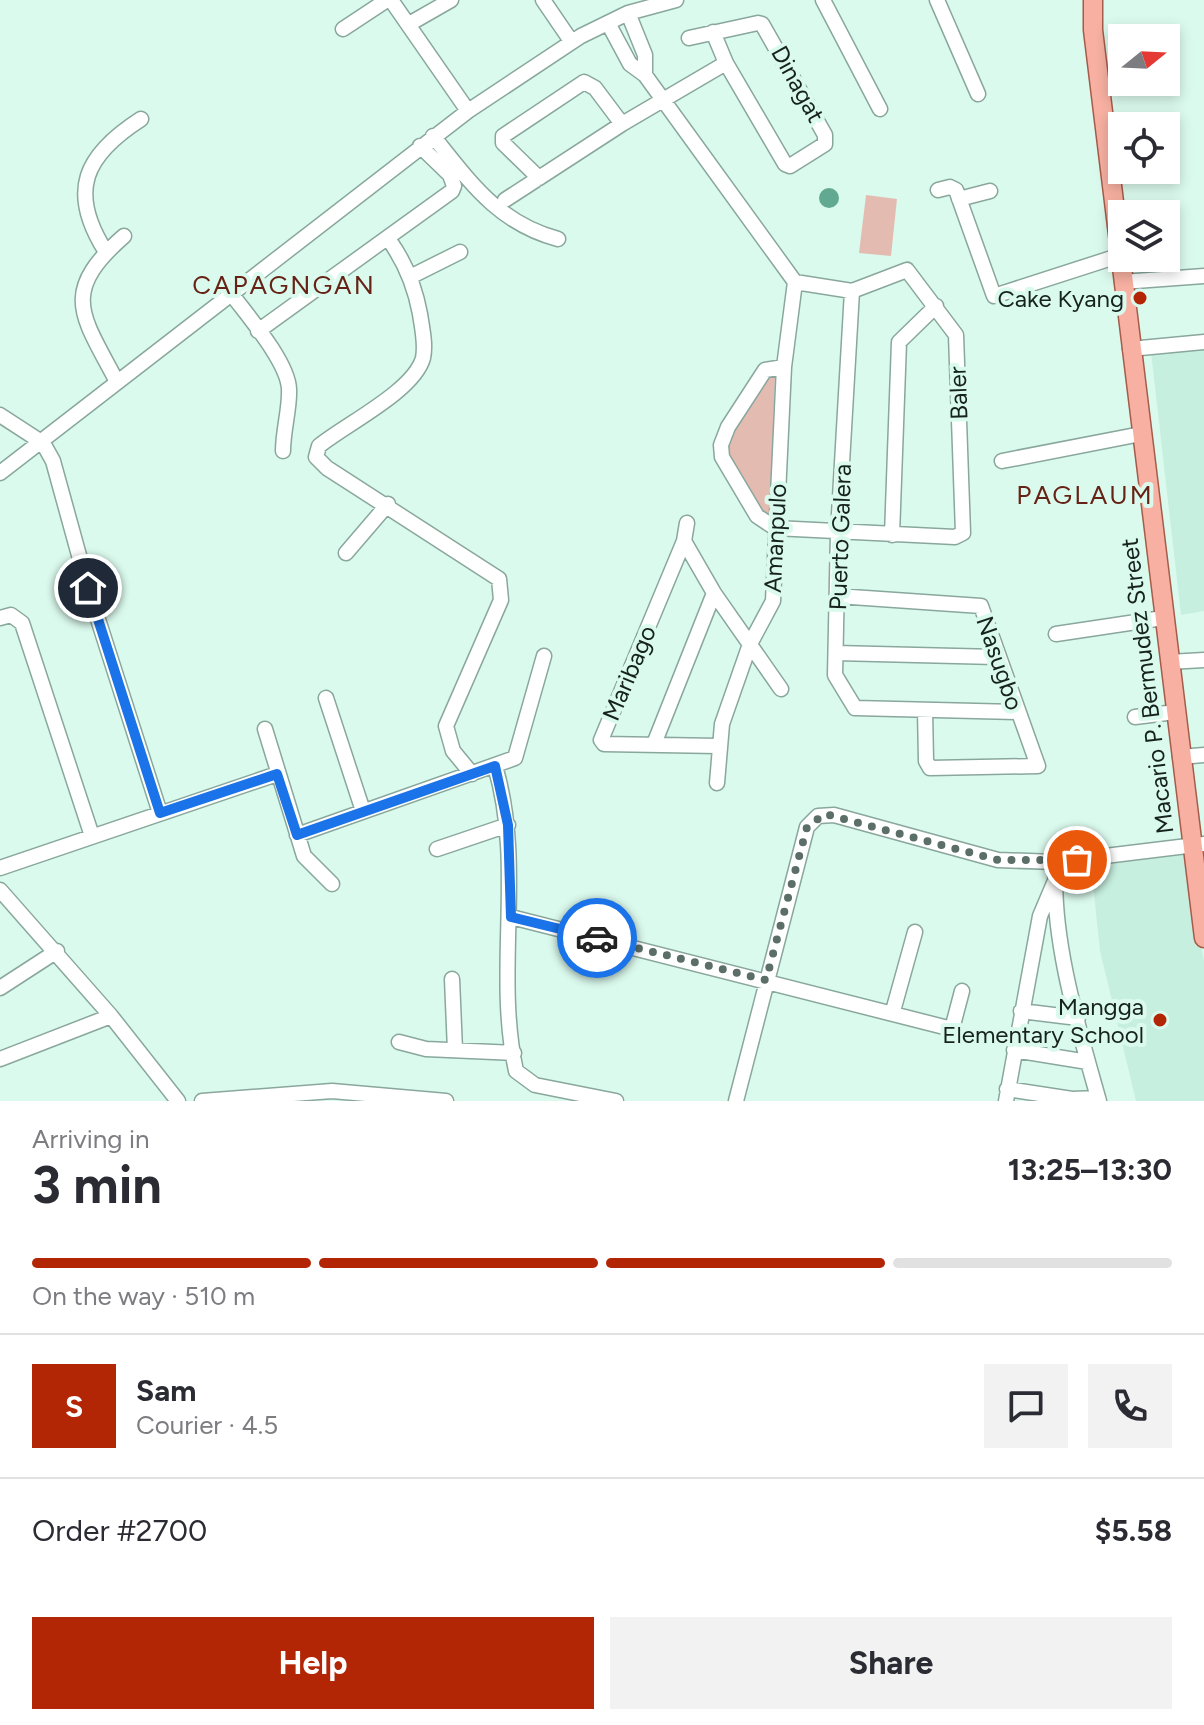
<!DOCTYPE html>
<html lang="en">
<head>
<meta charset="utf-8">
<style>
	:root { --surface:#fff; --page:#f2f2f3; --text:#2b2b33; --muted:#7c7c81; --line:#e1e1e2; --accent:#b22605 }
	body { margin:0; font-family:Figtree,sans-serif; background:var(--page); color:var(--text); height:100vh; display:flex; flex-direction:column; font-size:30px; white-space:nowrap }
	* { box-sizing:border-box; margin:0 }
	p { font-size:26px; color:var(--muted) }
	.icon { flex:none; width:44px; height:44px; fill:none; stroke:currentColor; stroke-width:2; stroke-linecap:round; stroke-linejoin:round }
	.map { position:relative; height:1101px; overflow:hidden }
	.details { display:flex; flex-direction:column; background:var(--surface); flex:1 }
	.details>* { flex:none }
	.needle { width:52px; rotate:72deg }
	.buttons { position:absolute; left:1108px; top:24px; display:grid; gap:16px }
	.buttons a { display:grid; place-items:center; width:72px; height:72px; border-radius:0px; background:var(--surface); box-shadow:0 4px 12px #0003; font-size:40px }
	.pin { position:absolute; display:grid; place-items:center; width:68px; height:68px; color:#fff; margin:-34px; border:4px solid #fff; border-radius:50%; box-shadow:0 2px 8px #0007 }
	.courier { position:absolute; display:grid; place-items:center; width:80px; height:80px; margin:-40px; border:6px solid #1a73e8; border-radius:50%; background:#fff; color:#222; box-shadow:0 2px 10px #0007 }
	.summary em { font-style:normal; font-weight:700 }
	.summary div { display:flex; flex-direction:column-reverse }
	.summary { display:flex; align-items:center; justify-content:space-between; height:136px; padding:0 32px }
	h1 { font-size:52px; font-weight:700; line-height:60px }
	.bar { display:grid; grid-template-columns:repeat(4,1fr); gap:12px 8px; align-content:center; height:96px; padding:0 32px }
	.bar i { height:10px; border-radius:6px; background:var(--line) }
	.bar .current { background:var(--accent) }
	.bar p { grid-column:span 4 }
	.line { display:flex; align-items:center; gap:20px; padding:0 32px; border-top:2px solid var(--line) }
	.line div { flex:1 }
	.round { display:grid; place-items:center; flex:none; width:84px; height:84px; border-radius:0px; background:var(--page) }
	.button { display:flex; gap:16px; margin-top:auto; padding:16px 32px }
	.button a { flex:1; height:92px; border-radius:0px; background:var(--accent); color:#fff; font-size:32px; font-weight:700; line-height:92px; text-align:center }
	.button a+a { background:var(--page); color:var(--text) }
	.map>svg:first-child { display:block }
	.built { fill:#c7efe0 }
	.green { fill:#e4bbb1 }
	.water { fill:#61a991 }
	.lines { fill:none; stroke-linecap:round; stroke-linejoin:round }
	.minor-casing { stroke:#89a79c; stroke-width:17 }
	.major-casing { stroke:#a55c4a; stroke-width:21 }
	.minor { stroke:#fff; stroke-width:14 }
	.major { stroke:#f7b0a1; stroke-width:18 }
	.done { stroke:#5b6e67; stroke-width:8; stroke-dasharray:0 14.4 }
	.route { stroke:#1a73e8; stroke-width:10 }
	.poi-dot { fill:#b22605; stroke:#dbfaee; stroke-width:3 }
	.labels { text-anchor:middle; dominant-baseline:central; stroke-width:8; stroke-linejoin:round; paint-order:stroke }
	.street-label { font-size:24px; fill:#16221e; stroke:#dbfaee }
	.poi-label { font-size:24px; fill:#16221e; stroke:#dbfaee; text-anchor:end }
	.neighbourhood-label { font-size:26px; letter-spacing:2px; fill:#662315; stroke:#dbfaee }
</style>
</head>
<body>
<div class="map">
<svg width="1204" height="1101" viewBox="0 0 1204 1101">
	<rect width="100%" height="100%" fill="#dbfaee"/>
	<!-- built -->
	<path class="built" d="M1204,347v264l-23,4 -30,-263z
		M1183,853l21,108v140h-68l-36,-150 -9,-86z"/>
	<!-- green -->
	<path class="green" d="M866,195l31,4 -6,57 -32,-3z
		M775,377l-5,141c-21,-19 -49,-52 -39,-83 5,-19 21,-39 31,-56z"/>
	<!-- water -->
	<path class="water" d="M819 198a10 10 0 1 1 20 0a10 10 0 1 1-20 0Z"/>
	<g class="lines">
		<!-- minor casing -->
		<g class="minor-casing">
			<path id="minor" d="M391,0l77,111
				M543,0l28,41
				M823,0l57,109
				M937,0l41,94
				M628,13l17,42v20
				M608,23l22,41 15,11 150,207
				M409,24l42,-24
				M343,29l44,-29
				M689,38l69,-15 4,1 63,111v9l-35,22 -5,-2 -59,-101 -13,-31
				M433,136c37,46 65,87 125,103
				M539,178l-36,-35v-7l81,-54 11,6 27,36
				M938,190l12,-3 6,3 38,106 124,-40
				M959,199l31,-8
				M505,200l117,-76 104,-61
				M389,240c16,22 26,47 31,74 2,14 6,30 3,44 -9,33 -77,66 -104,88l-3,11 11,11 172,111 2,21 -55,126 7,25 19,23
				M106,252c-39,-61 -21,-97 35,-133
				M410,277l50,-25
				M1122,282l82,-6
				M852,291l-14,241 -3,143 20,33 161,4
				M230,292c17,23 58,70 59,97 1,19 -6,41 -6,62
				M258,331l194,-140 2,-5 -4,-11 -30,-29
				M1130,349l74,-7
				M784,367l-19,3 -37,57 -7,18 1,12 35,59 18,12 180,9 8,-4 -7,-198 -49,-65 -55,21 -57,-9
				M117,382c-35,-67 -58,-89 7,-146
				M0,415l43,28 10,18 35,127 72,225
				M1002,461l139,-27
				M0,473l468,-362 113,-75 47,-23 48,-13
				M687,523l-3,18 -83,199 3,4 114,2
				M892,535l7,-193 37,-36
				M684,541l30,52 67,96
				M346,553l42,-49
				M837,596l144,10 57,160 -108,2 -4,-7 -1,-51
				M0,618l11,-3 11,8 70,213
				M1056,634l107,-16
				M836,653l160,4
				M1169,662l35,-2
				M326,698l37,113
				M1135,717l40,-5
				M265,729l39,127 28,28
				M654,744l60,-151
				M1180,757l24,-2
				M495,766c30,100 -1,205 21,305l19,14 81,16
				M717,783l5,-59 28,-80 23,-43 11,-234 11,-85
				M297,835l218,-77 29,-102
				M437,849l71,-24
				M1056,862c-6,74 23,168 43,239
				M0,868l277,-94
				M0,890l111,126 67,85
				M511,917l441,112 10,-38
				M452,979l3,71
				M0,988l57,-37
				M893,1011l22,-79
				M1021,1011l57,7
				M399,1042l27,7 88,4
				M1014,1050l74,12
				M0,1059l111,-43
				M1007,1089l65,10 26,-1
				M202,1101l130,-10 114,10
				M736,1101l71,-274 11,-11 16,-1 164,45 58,2 148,-18
				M1006,1101l34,-185 14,-33"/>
		</g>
		<!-- major casing -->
		<g class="major-casing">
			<path id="major" d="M1093,0v30l111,908"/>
		</g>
		<!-- minor -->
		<use href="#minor" class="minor"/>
		<!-- major -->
		<use href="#major" class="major"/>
	</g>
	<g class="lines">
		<!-- done -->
		<path class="done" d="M597,938l169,42 41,-153 18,-13 173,46h79"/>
		<!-- route -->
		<path class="route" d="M88,588l72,225 117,-39 20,61 198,-69 13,59 3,92 86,21"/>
	</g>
	<!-- markers -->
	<g class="poi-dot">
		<circle cx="1140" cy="298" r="8"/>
		<circle cx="1160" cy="1020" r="8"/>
	</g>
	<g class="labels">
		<!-- street labels -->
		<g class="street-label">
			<text transform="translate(798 84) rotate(61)">Dinagat</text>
			<text transform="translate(958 393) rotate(-92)">Baler</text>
			<text transform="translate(840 537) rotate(-88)">Puerto Galera</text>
			<text transform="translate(775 538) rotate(-87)">Amanpulo</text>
			<text transform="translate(1000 663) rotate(71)">Nasugbo</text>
			<text transform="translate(629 673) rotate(-67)">Maribago</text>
			<text transform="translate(1147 686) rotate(-97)">Macario P. Bermudez Street</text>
		</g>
		<!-- poi labels -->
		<g class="poi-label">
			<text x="1124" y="298">Cake Kyang</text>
			<text x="1144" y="1006">Mangga<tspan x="1144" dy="28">Elementary School</tspan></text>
		</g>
		<!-- neighbourhood labels -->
		<g class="neighbourhood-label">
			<text x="284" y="285">CAPAGNGAN</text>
			<text x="1085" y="495">PAGLAUM</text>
		</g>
	</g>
</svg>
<div class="buttons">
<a><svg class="needle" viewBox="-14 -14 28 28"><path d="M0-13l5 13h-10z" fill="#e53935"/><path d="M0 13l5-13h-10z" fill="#7c7c81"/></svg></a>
<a><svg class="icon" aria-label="locate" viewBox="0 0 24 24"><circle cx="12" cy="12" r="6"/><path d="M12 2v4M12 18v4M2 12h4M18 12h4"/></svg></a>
<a><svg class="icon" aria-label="layers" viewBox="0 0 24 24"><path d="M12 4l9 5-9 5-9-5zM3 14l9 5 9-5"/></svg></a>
</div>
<div class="pin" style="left:1077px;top:860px;background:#ea580c"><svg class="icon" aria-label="bag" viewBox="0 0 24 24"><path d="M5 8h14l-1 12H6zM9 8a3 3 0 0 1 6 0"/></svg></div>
<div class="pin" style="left:88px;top:588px;background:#1f2937"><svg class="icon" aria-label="home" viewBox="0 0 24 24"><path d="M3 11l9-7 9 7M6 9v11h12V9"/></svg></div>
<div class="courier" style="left:597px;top:938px"><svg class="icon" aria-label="car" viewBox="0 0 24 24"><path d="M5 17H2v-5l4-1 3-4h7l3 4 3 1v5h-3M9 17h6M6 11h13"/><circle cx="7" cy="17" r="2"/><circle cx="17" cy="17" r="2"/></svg></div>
</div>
<section class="details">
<div class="summary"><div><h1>3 min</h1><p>Arriving in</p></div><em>13:25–13:30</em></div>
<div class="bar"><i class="current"></i><i class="current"></i><i class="current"></i><i></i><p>On the way · 510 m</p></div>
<div class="line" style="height:144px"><b class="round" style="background:var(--accent);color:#fff">S</b><div><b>Sam</b><p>Courier · 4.5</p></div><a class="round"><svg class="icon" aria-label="chat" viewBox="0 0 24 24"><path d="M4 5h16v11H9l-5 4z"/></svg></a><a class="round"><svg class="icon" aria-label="phone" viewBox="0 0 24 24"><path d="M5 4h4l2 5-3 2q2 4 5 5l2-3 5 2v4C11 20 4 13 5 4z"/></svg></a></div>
<div class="line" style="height:104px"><div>Order #2700</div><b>$5.58</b></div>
<div class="button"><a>Help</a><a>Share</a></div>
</section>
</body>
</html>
